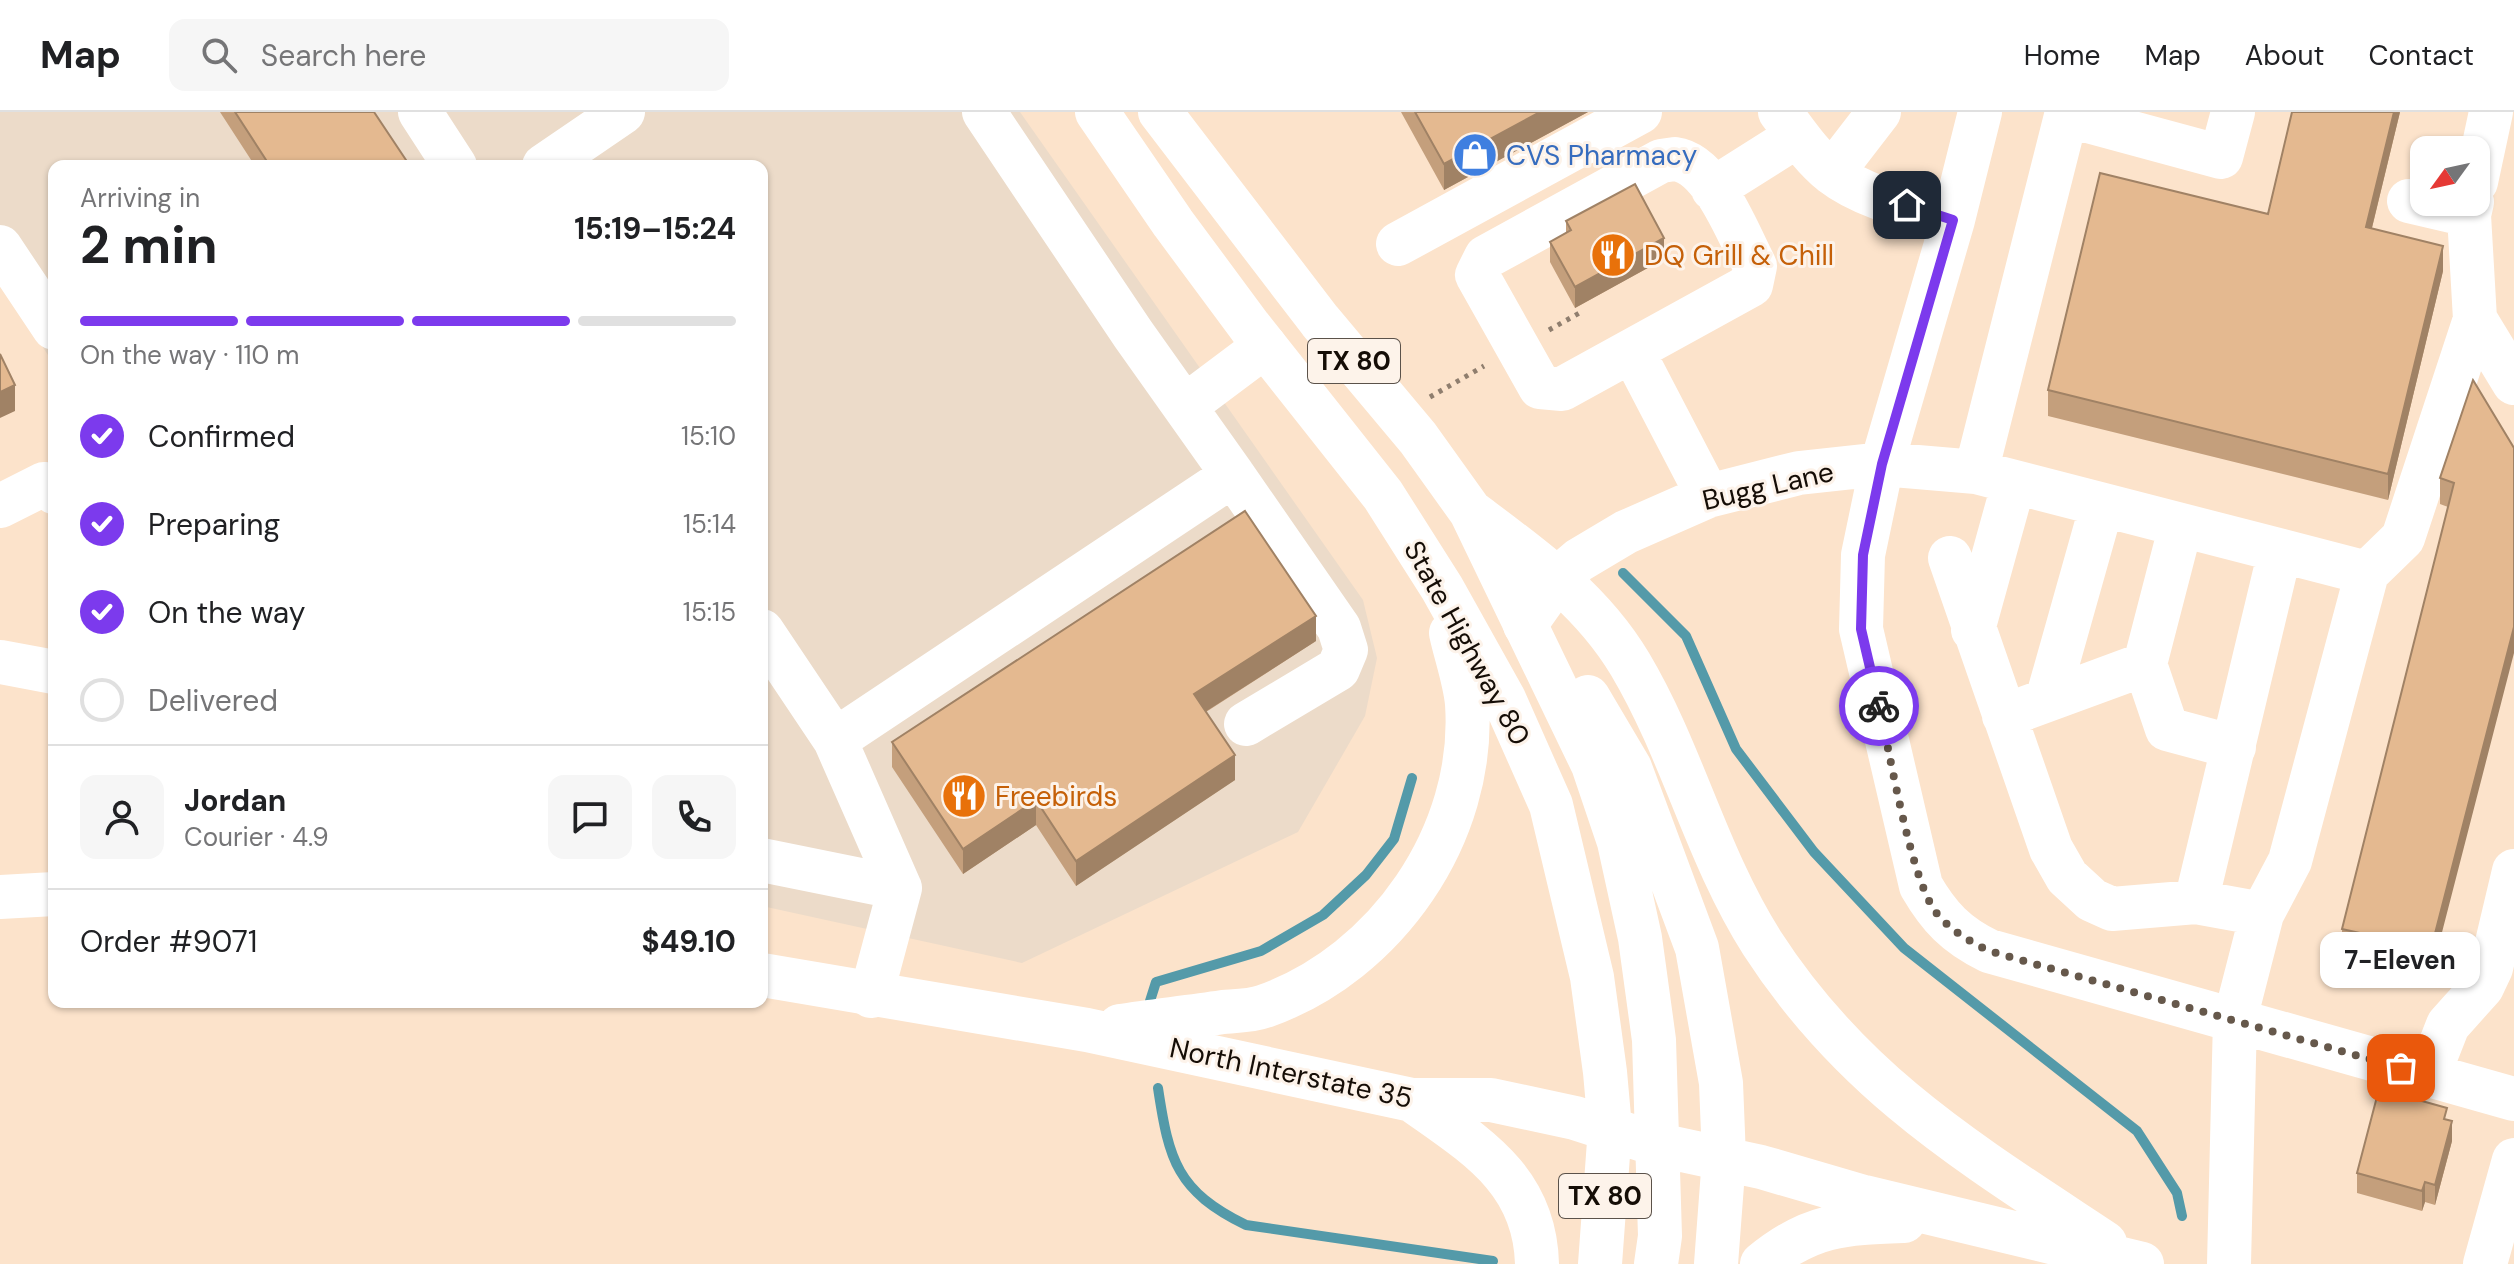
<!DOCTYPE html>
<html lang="en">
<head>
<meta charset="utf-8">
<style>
	:root { --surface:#fff; --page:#f6f6f6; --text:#202124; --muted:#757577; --line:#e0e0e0; --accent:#7c3aed }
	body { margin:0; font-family:"DM Sans",sans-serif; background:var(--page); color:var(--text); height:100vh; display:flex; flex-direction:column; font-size:30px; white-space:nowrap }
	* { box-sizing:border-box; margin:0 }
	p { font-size:26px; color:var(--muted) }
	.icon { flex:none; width:44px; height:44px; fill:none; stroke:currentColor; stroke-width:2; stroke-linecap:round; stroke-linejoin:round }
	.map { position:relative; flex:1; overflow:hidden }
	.details { position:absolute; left:48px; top:48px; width:720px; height:848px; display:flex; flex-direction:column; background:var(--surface); border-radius:16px; box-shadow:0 2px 6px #0004 }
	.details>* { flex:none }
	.needle { width:52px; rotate:237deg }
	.fabs { position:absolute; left:2410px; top:24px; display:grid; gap:16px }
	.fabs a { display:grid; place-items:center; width:80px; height:80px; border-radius:16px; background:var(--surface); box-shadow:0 2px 6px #0004; font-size:40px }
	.pin { position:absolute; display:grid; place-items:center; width:68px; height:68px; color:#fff; margin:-34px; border-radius:16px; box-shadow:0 4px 12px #0006 }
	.courier { position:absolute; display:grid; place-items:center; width:80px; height:80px; margin:-40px; border:6px solid #7c3aed; border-radius:50%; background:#fff; color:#222; box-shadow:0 2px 10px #0007 }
	.bubble { position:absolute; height:56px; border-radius:16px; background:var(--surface); box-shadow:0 2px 6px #0004; font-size:26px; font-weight:700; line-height:56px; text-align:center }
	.head em { font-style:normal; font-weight:700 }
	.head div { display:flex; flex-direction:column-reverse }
	.head { display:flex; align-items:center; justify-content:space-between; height:136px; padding:0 32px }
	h1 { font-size:52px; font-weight:700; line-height:60px }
	.bar { display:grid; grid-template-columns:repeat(4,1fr); gap:12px 8px; align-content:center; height:96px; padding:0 32px }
	.bar i { height:10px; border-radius:6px; background:var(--line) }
	.bar .selected { background:var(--accent) }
	.bar p { grid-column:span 4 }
	.line { display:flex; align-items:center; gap:20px; padding:0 32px; border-top:2px solid var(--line) }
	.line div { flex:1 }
	.round { display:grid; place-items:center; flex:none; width:84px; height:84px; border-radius:16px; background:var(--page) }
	ol { padding:0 32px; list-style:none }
	li { display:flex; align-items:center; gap:24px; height:88px }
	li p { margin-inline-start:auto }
	li .icon { padding:8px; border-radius:50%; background:var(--accent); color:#fff; stroke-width:4 }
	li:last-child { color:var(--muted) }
	li i { width:44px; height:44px; border:4px solid var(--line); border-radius:50% }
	header { display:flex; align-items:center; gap:48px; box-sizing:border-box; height:112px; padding:0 40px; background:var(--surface); border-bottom:2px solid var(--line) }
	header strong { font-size:38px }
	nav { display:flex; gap:44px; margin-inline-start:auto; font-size:28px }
	.search { width:560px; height:72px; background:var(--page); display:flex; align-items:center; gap:20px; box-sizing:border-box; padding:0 28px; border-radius:16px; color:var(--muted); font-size:30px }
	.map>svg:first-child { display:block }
	.commercial { fill:#ecdbc9 }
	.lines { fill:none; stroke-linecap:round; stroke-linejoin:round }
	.stream { stroke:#549aa9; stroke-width:10 }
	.path { stroke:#8f7e6e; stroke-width:5; stroke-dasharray:4 6; stroke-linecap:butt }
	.minor { stroke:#fff; stroke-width:44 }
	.major { stroke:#fff; stroke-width:44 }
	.wall { fill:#c49f7c }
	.shaded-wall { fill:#a08265 }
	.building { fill:#e4b990; stroke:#a08265; stroke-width:2 }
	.done { stroke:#66584b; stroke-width:8; stroke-dasharray:0 14.4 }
	.route { stroke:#7c3aed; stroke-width:10 }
	.labels { text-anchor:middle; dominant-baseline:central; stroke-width:6; stroke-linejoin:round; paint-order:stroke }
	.shield { fill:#fdf3ea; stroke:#5b524a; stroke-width:2 }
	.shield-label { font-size:26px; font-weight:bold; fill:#150d06 }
	.shop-label { font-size:28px; fill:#366cbe; stroke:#fdf3ea; text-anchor:start }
	.food-label { font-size:28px; fill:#c56008; stroke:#fdf3ea; text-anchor:start }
	.street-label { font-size:28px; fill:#150d06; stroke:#fdf3ea }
</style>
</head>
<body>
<header>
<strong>Map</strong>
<div class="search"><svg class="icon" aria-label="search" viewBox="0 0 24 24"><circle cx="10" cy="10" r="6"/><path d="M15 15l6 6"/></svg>Search here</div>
<nav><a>Home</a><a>Map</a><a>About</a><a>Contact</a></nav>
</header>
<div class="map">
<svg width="2514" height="1152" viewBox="0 0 2514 1152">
	<rect width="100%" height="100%" fill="#fce3cb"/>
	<!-- commercial -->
	<path class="commercial" d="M0,0h1020l343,488 14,58 -12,58 -67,116 -276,131 -260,-57v-740h-708v198l-54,-81z"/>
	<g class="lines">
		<!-- stream -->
		<path class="stream" d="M1623,461l63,63 50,113 78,103 90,96 233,183 40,62 5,23
			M1150,889l6,-19 105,-31 62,-36 43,-40 28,-36 18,-61
			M1158,976c11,73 19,103 88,137l247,36"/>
		<!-- path -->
		<path class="path" d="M1549,218l34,-19
			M1430,285l54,-31"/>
		<!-- minor -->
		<path class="minor" d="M420,0l35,54
			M1780,0c16,21 31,44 52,61 34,26 82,35 121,47
			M1980,0l-27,108 -71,244 -19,91 -2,74 60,257c18,31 35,49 68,65l525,148
			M2066,3l155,42 12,-45
			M1675,47c38,5 63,75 80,107l-4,19 -189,104 -22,-2 -63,-112 9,-18 175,-96z
			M544,54l79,-54
			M1832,61l47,-61
			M2476,70l15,-70
			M1713,77l84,-53
			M2409,89l60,14
			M1398,132l242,-132
			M0,135l54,81
			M2475,207l39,64
			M1633,240l75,144
			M1185,294l80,-60
			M1976,360l91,-360
			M1233,363l106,153 7,22 -8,19 -92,55
			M0,394l44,-22 10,8
			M1950,446l101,291 16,28 25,23 20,9 84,-7 66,12
			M1525,513l34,-48 20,-17 47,-28 82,-36 91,-23 83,-9 94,8 391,101
			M1973,518l41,-148
			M762,519l73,109
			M0,550l54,10
			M2145,552l36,-139
			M2047,588l55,-195
			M2004,604l141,-52 22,65 67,18
			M762,748l138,28
			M2196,790l84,-351
			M871,884l29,-108 -65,-148 398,-265 -100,-141 -149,-222
			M2428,964l20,-51 34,-38 9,-19 23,-97
			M2229,1152l6,-245 27,-105 28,-53 77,-288 36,-35 72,-219 -6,-104 3,-13
			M2485,1152l29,-104"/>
		<!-- major -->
		<path class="major" d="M1097,0l76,111 77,104 133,168 59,93 62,111 47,106 41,172 13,95 5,56 -10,136
			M1160,0l160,209 98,117 53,74 122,253 26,77 21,96 14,102 6,196 -4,28
			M1474,402c59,44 118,86 156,150 53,89 76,191 132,279 91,141 207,210 343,300
			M1588,585l42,71 67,180 24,135 3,75 -8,106
			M0,785l54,-3
			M762,863l325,55 325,70h79l84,18 84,27 102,22 103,30 278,67
			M1120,914c34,-5 69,-9 103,-14 13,-1 29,-1 42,-6 121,-43 211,-172 202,-302 -2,-23 -11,-48 -16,-71
			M1412,988c63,45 123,79 125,164
			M1762,1152c48,-40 82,-41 142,-43"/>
	</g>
	<!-- wall -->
	<path class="wall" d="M220,0h154l36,54h-155z
		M1401,0h187l-144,78z
		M2400,0l-28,116 71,43 -55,229 -340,-84v-26l220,-176z
		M1566,109l98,38 -89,49 -25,-46v-20l16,-9z
		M2473,268l-42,595 -89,-20v-26l106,-422 -8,-3v-26z
		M1316,529l-110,71 29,68 -159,106 -40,-61 -73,49 -71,-107v-25z
		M2447,1007l5,22 -17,64 -10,-3 -3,9 -65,-18v-20z"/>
	<!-- shaded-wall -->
	<path class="shaded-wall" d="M1540,0h48l-144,78v-26z
		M2394,0h6l-34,140v-25z
		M1664,126v21l-89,49v-21z
		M2443,134v25l-55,229v-26z
		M15,273v26l-15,7v-26z
		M1316,504v25l-122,78v-25z
		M2514,515v26l-83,322v-26z
		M1235,643v25l-159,106v-25z
		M1036,688v25l-73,49v-25z
		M2452,1009v20l-17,64v-20z
		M2425,1070v20l-3,9v-20z"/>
	<!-- building -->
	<path class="building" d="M235,0h139l36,54h-140z
		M1415,0h125l-96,52z
		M2292,0h102l-28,115 77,19 -55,228 -340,-84 52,-217 168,41z
		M1635,72l29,54 -89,49 -25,-45 21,-12 -5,-9z
		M0,242l15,31 -15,7z
		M2473,268l41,68v179l-83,322 -89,-20 112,-446 -14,-5z
		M1245,399l71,105 -122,78 41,61 -159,106 -40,-61 -73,49 -71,-107z
		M2379,977l68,19 -3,11 8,2 -17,64 -10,-3 -3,9 -65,-18z"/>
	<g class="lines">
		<!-- done -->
		<path class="done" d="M1879,594c11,46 32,178 59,209 15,17 31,26 51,36l412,117"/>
		<!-- route -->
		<path class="route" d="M1879,594l-18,-77 2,-74 19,-91 71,-244 -46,-15"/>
	</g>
	<!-- icons -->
	<defs>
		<g id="shop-disc" transform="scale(2.3)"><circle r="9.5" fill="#3f7fe0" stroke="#fdf3ea"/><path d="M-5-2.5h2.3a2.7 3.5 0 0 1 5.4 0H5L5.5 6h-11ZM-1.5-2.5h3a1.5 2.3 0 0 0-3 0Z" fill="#fff"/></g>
		<g id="restaurant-disc" transform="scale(2.3)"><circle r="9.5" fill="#e8710a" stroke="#fdf3ea"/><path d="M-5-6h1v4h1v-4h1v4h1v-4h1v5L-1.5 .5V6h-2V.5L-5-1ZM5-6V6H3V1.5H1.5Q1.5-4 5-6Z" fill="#fff"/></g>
	</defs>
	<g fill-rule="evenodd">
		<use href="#shop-disc" x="1475" y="43"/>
		<use href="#restaurant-disc" x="1613" y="143"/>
		<use href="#restaurant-disc" x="964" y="684"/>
	</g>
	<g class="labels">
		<!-- shield labels -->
		<g class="shield">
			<rect x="1308" y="227" width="92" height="44" rx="6"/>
			<rect x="1559" y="1062" width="92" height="44" rx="6"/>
		</g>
		<g class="shield-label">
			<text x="1354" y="249">TX 80</text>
			<text x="1605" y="1084">TX 80</text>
		</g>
		<!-- shop labels -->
		<g class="shop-label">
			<text x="1506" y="43">CVS Pharmacy</text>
		</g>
		<!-- food labels -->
		<g class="food-label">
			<text x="1644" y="143">DQ Grill &amp; Chill</text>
			<text x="995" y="684">Freebirds</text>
		</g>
		<!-- street labels -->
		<g class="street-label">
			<text transform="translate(1768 374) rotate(-13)">Bugg Lane</text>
			<text transform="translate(1467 531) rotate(61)">State Highway 80</text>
			<text transform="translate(1291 961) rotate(12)">North Interstate 35</text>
		</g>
	</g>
</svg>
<div class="fabs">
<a><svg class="needle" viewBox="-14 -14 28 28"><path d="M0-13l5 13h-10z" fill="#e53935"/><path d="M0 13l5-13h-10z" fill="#757577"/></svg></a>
</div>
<div class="pin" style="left:2401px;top:956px;background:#ea580c"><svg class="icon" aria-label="bag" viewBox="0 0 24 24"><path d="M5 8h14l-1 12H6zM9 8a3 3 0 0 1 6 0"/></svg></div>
<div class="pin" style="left:1907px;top:93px;background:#1f2937"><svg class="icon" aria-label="home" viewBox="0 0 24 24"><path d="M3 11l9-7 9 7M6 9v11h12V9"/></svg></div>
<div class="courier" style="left:1879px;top:594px"><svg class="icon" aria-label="bike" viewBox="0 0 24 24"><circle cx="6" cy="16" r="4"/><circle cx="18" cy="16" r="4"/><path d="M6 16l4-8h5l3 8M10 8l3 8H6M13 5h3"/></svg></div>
<div class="bubble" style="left:2320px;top:820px;width:160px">7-Eleven</div>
<section class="details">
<div class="head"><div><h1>2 min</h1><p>Arriving in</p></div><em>15:19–15:24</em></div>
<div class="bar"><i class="selected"></i><i class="selected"></i><i class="selected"></i><i></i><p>On the way · 110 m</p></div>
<ol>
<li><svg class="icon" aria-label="check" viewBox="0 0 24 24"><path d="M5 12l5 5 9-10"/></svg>Confirmed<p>15:10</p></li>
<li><svg class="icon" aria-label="check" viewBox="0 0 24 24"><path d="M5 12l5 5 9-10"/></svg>Preparing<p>15:14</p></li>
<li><svg class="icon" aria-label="check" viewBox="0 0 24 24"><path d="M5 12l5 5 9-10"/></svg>On the way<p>15:15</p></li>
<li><i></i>Delivered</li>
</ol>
<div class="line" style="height:144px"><a class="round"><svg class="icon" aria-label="person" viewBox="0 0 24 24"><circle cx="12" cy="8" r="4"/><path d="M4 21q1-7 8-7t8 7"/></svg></a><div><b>Jordan</b><p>Courier · 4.9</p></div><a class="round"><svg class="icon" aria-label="chat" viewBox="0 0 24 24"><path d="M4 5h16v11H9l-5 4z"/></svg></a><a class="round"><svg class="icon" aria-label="phone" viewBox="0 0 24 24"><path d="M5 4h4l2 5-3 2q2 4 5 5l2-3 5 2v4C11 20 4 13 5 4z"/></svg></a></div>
<div class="line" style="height:104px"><div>Order #9071</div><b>$49.10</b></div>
</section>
</div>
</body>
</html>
